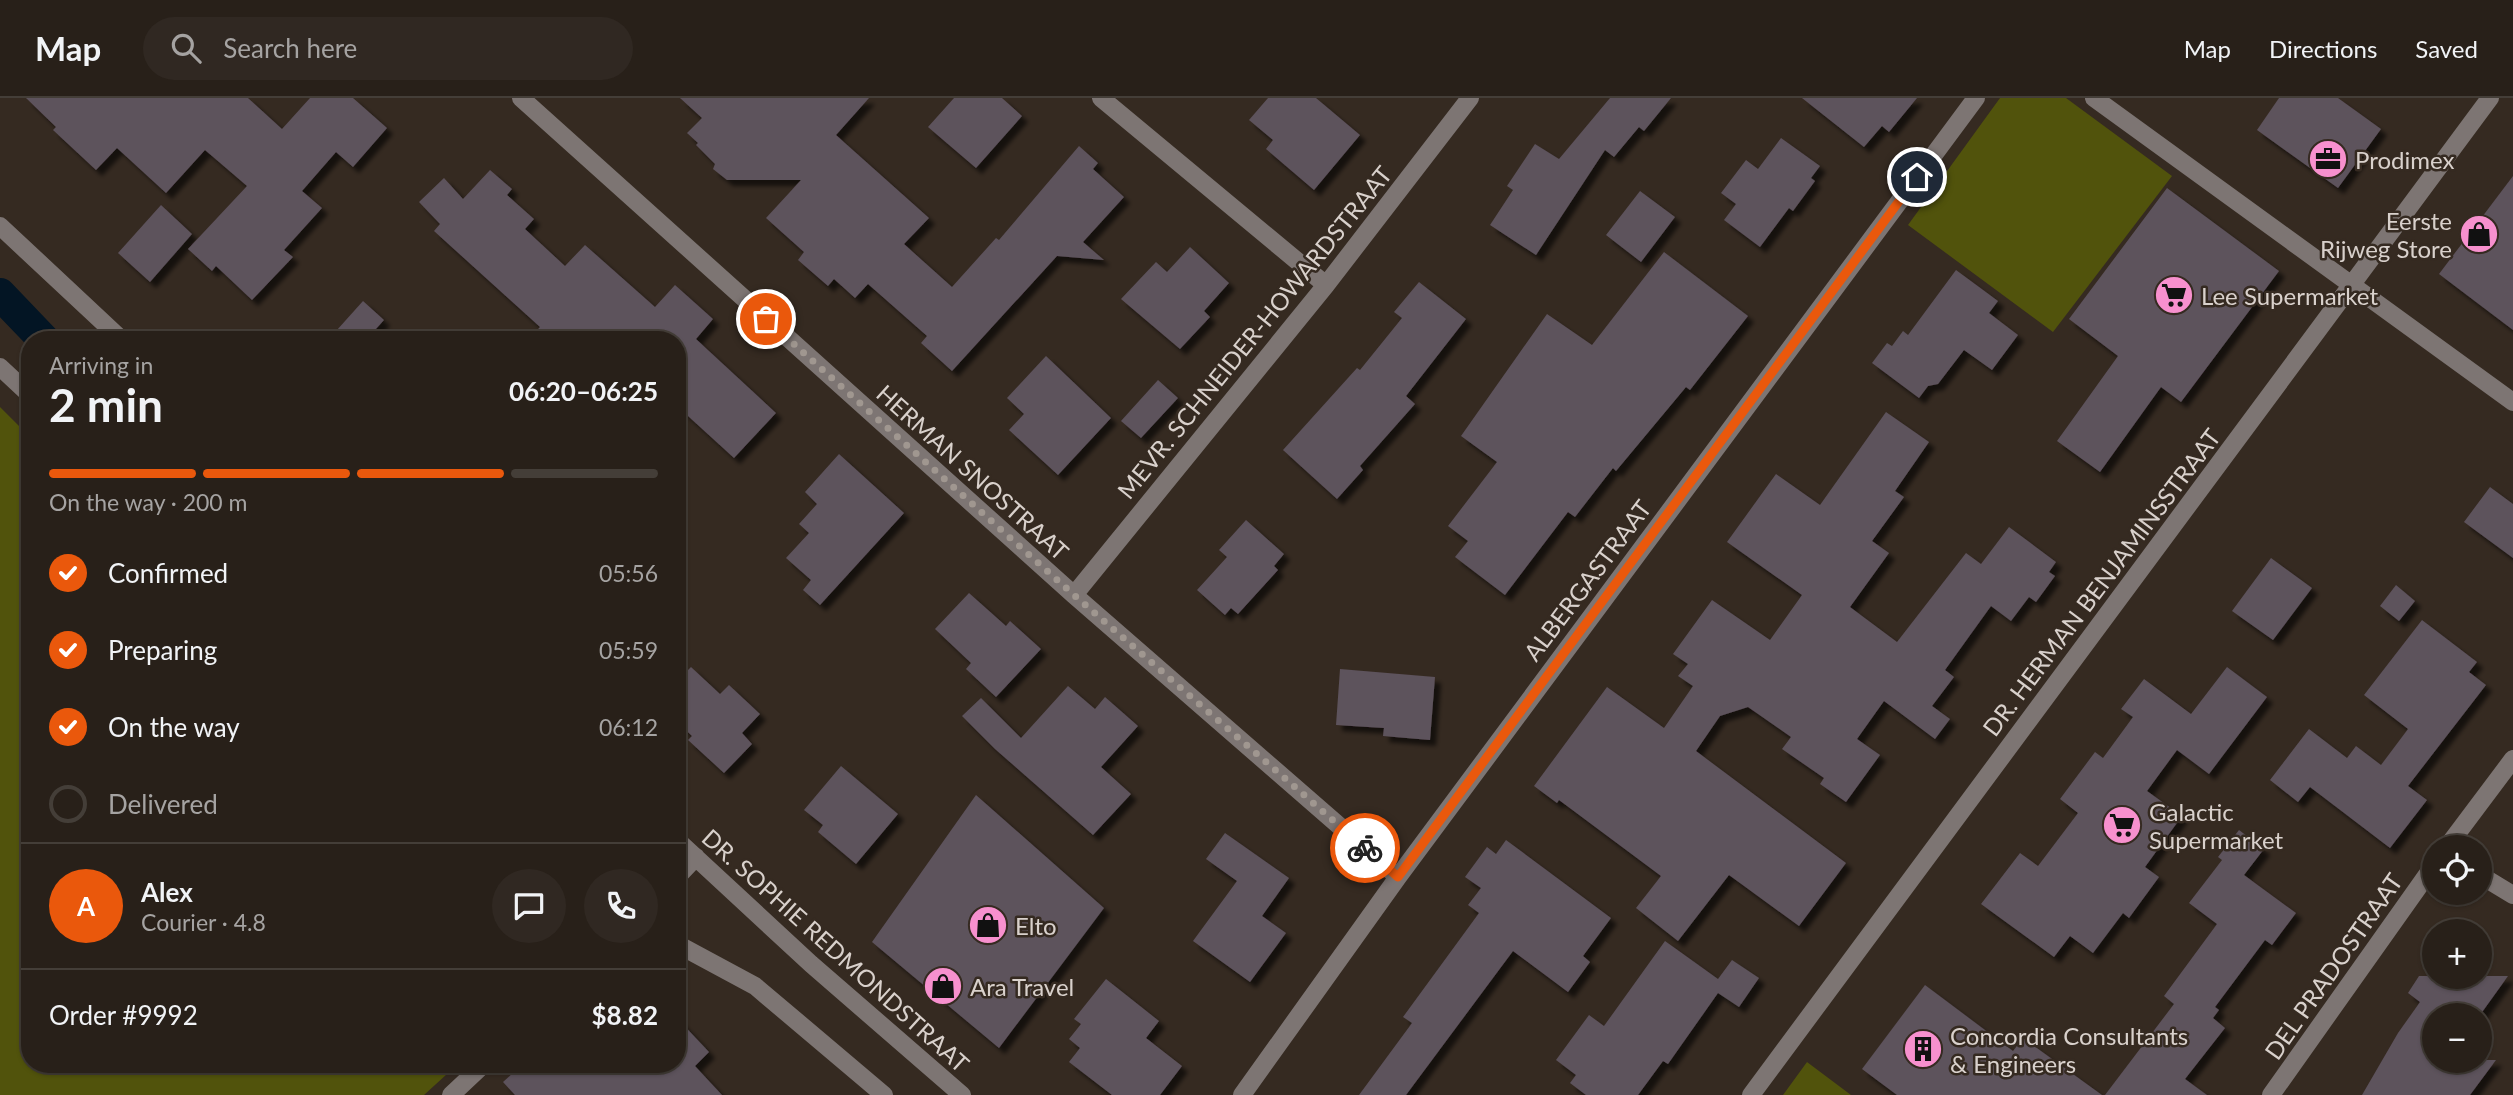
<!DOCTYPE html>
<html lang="en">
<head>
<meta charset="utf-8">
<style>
	:root { --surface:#282019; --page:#302822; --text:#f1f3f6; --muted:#a5a3a2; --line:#443e38; --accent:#ea580c }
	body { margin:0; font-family:Lato,sans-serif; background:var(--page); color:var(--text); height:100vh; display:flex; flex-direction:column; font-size:26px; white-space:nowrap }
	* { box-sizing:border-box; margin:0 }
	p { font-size:23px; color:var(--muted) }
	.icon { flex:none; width:38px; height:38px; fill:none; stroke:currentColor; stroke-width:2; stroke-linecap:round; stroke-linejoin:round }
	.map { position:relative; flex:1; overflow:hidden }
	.sheet { position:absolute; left:21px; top:233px; width:665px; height:742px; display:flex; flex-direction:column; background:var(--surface); border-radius:28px; box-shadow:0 2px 5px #0004,0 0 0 2px var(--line) }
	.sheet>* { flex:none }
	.fabs { position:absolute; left:2422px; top:737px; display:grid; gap:14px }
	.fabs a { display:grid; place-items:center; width:70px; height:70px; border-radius:50%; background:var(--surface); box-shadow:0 2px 5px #0004,0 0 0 2px var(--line); font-size:35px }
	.pin { position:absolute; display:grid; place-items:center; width:60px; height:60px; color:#fff; margin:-30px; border:4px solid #fff; border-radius:50%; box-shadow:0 2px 7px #0007 }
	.courier { position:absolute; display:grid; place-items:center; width:70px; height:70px; margin:-35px; border:5px solid #ea580c; border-radius:50%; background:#fff; color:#222; box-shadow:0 2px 9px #0007 }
	.summary em { font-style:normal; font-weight:700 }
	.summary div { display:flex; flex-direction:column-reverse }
	.summary { display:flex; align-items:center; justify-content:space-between; height:119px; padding:0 28px }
	h1 { font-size:46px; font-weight:700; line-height:52px }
	.bar { display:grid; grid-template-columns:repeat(4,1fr); gap:10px 7px; align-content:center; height:84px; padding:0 28px }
	.bar i { height:9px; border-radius:5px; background:var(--line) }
	.bar .active { background:var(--accent) }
	.bar p { grid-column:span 4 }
	.line { display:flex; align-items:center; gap:18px; padding:0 28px; border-top:2px solid var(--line) }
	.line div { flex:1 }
	.round { display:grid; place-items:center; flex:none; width:74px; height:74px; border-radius:37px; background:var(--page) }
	ol { padding:0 28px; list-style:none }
	li { display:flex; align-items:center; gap:21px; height:77px }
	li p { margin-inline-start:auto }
	li .icon { padding:7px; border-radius:50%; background:var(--accent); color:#fff; stroke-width:4 }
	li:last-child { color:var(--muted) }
	li i { width:38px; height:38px; border:4px solid var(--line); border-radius:50% }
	header { display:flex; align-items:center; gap:42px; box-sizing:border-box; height:98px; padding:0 35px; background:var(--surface); border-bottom:2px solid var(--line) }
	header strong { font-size:33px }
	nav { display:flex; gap:38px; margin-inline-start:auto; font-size:24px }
	.search { width:490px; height:63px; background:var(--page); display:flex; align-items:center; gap:18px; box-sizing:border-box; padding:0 24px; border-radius:38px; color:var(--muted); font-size:26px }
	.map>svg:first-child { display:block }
	.green { fill:#51530c }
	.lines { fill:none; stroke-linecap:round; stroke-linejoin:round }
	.canal { stroke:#031524; stroke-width:32 }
	.building { fill:#5d525c; filter:url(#shadow) }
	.minor { stroke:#7d7573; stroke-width:18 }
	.done { stroke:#a09790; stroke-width:7; stroke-dasharray:0 12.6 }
	.route { stroke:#ea580c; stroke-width:9 }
	.labels { text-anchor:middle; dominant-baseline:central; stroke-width:5; stroke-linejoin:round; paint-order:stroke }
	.poi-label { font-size:24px; fill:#d9d1cc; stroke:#352a21; text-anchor:start }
	.street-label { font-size:24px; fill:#d9d1cc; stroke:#352a21 }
</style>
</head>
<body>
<header>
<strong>Map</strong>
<div class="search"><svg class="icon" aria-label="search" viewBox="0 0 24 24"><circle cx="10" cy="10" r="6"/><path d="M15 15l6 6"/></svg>Search here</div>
<nav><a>Map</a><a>Directions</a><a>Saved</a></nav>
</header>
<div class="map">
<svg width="2513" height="997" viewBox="0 0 2513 997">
	<defs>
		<filter id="shadow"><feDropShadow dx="6" dy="6" stdDeviation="2" flood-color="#0009"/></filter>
	</defs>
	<rect width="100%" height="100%" fill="#352a21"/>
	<!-- green -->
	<path class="green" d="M2000,0h66l106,78 -119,156 -145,-107z
		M0,309l30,30v627h428l-34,31h-424z
		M1807,964l44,33h-68z"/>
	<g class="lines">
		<!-- canal -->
		<path class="canal" d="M0,196l44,46"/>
	</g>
	<!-- building -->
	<path class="building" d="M26,0h222l34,31 28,-31h43l34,30 -34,39 -17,-15 -34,39 20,17 -38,42 9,7 -41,43 -36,-34 -4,5 -24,-22 59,-63 -42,-36 -39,43 -49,-45 -21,22 -43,-40 3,-3z
		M680,0h189l-33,37 93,83 -25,26 48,43 44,-49 3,2 80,-94 19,17 -5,6 31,28 -41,45 21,18 -47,-4 -105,115 -31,-28 6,-7 -59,-52 -13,14 -21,-19 -6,7 -30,-26 6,-8 -38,-34 35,-38h-74l-14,-11 2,-5 -19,-19 2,-2 -11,-10 15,-15z
		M954,0h48l20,18 -46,52 -48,-41z
		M1268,0h48l44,37 -46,55 -48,-41 7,-9 -24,-20z
		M1610,0h61l-27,33 -5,-4 -25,30 -9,-7 -69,105 -46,-30 23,-35 -6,-4 28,-42 24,15z
		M1802,0h115l-28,34 -7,-6 -18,21z
		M2279,0h59l43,31 -43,59 -81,-58z
		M1781,40l39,28 -9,12 4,3 -22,30 -4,-3 -29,39 -36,-27 12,-16 -15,-11 25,-33 12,9z
		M490,72l22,19 -5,6 27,24 -9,10 40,37 20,-21 70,62 20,-22 38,34 -17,20 80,74 -42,45 -57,-52v-66h-149l12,-13 -106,-96 6,-7 -21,-22 25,-24 19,21z
		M2513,78v154l-74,-56z
		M2167,90l112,83 -98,131 -20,-15 -61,85 -43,-31 61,-85 -49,-37z
		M1640,93l35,26 -34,45 -35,-27z
		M161,107l31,29 -42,48 -32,-29z
		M1190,149l39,36 -25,28 6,6 -30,32 -59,-50 35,-37 11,10z
		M1664,154l84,64 -58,74 -4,-3 -70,84 -3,-3 -38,49 -7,-5 -63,83 -50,-38 13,-16 -20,-15 49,-64 -36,-26 86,-122 45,31z
		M1956,172l42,31 -9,12 29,22 -26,35 -28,-20 -26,34 -10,2 -9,12 -47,-35 15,-20 5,3 11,-15 5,4z
		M1419,184l47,37 -60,77 9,8 -55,62 3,4 -26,29 -54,-49 74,-82 3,2 42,-52 -8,-6z
		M363,203l21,19 -18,20h-38z
		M1046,258l65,62 -53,57 -49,-45 15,-16 -17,-16z
		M1158,282l20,18 -37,40 -20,-17z
		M1886,314l43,30 -34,49 9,6 -32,44 17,12 -39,54 47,35 69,-89 15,11 28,-37 47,35 -7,10 6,4 -19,26 -7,-5 -18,24 -20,-15 -46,64 9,7 -22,29 18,13 -15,20 -51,-38 -27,38 23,16 -34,47 -26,-18 4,-6 -42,-29 9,-12 -43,-30 -28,9 -24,35 150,112 -47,63 -70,-51 -51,66 -42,-33 25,-32 -102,-76 -2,3 -23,-17 73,-99 57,41 29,-42 -15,-10 10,-12 -15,-10 39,-54 58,40 32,-45 -75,-53 49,-68 44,31z
		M839,356l65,59 -84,92 -17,-15 8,-10 -25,-22 23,-25 -10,-9 18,-20 -12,-12z
		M2490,389l23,17v54l-49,-36z
		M1246,422l38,34 -10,12 4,4 -40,44 -7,-6 -6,7 -28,-25 30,-33 -8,-7z
		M2271,460l41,30 -39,52 -41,-29z
		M2396,487l19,16 -16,20 -19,-15z
		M969,495l37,33 4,-5 31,28 -45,48 -30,-28 5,-6 -36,-34z
		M2422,522l55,42 -8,10 17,13 -78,101 19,14 -37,48 -80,-61 -12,15 -28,-22 39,-51 38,29 9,-12 25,19 27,-36 -44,-34z
		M691,569l29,27 9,-9 31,29 -18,19 10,11 -28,29 -36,-33 4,-4 -15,-14v-41z
		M2227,569l40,30 -58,77 -32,-24 -30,41 35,25 -37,51 14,10 -30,41 -6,-5 -30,40 -23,-17 -16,21 -73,-53 39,-51 18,13 40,-53 -18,-14 35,-47 8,6 30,-41 -12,-8 23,-30 47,35z
		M1340,571l95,8 -5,63 -47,-4 1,-8 -48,-3z
		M1068,588l27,23 10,-12 33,29 -37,41 30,27 -38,41 -98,-86 -33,-33 19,-18 40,40z
		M841,668l57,48 -42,50 -38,-32 5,-7 -19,-15z
		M976,697l128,113 -105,140 -127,-106z
		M2239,732l25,19 -20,26 52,38 -24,32 -7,-5 -50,67 4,3 -6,8 12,10 -40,51 22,16h-102l69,-91 -10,-8 53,-72 -28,-21 33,-43 -4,-3z
		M1225,735l64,45 -27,38 24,17 -36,49 -57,-41 44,-60 -31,-22z
		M1506,742l105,78 -28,38 7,6 -22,30 -55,-41 -107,144h-47l53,-72 -9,-6 76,-104 -11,-8 13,-17 -16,-11 22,-30 9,7z
		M1665,843l53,38 14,-19 27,18 -20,29 -21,-14 -50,71 -5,-3 -25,34h-52l-16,-12 6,-8 -20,-15 33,-45 15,11z
		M2419,878h89l-28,39h-46v45h62l-26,35h-108l36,-62 22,-31 -12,-9z
		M1106,881l53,42 -13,17 36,28 -22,29h-48l-43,-33 11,-14 -11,-9 12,-15 -7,-5z
		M1925,887l88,66 10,-13 79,57h-205l-35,-26z
		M677,920l32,34 -14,14 27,29h-207l-12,-13 20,-18h154z"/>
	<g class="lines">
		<!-- minor -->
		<path class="minor" d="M521,0l553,497 324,282
			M1101,0l225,187
			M2094,0l419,304
			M0,128l122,114
			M0,269l30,28
			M1074,497l252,-310 144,-187
			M677,742l134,124 151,131
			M2447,749l66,-88
			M2480,777l33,20
			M677,779l19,-20
			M677,846l78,42 129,109
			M451,997l33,-31
			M1242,997l156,-218 578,-779
			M1751,997l739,-997
			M2271,997l163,-230"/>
	</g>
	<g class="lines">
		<!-- done -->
		<path class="done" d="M766,221l308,276 291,253"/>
		<!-- route -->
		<path class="route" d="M1365,750l33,29 519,-700"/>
	</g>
	<!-- icons -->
	<defs>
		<g id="office-disc" transform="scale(2.0125)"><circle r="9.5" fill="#f790ce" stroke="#352a21"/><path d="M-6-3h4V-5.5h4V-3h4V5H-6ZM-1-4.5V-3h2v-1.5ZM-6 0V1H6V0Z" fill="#111"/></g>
		<g id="shop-disc" transform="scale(2.0125)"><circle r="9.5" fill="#f790ce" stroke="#352a21"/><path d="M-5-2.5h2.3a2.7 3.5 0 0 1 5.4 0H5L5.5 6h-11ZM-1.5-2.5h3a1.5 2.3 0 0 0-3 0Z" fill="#111"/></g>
		<g id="supermarket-disc" transform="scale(2.0125)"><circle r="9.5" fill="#f790ce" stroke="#352a21"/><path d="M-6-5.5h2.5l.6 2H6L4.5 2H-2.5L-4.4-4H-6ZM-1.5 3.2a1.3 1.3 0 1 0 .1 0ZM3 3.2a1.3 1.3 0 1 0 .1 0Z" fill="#111"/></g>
		<g id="building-disc" transform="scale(2.0125)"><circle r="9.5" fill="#f790ce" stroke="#352a21"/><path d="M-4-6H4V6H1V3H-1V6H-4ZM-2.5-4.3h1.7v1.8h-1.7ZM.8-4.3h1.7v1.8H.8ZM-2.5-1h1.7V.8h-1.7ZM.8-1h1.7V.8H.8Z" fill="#111"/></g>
	</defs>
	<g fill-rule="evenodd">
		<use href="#office-disc" x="2328" y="61"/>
		<use href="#shop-disc" x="2479" y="136"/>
		<use href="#supermarket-disc" x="2174" y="197"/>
		<use href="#supermarket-disc" x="2122" y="727"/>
		<use href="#shop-disc" x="988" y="827"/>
		<use href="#shop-disc" x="943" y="888"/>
		<use href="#building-disc" x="1923" y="951"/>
	</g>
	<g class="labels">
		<!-- poi labels -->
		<g class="poi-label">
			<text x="2355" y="61">Prodimex</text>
			<text x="2452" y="122" text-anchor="end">Eerste<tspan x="2452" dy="28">Rijweg Store</tspan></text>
			<text x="2201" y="197">Lee Supermarket</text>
			<text x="2149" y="713">Galactic<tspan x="2149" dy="28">Supermarket</tspan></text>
			<text x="1015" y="827">Elto</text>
			<text x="970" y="888">Ara Travel</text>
			<text x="1950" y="937">Concordia Consultants<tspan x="1950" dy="28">&amp; Engineers</tspan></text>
		</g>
		<!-- street labels -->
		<g class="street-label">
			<text transform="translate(1254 234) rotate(-51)">MEVR. SCHNEIDER-HOWARDSTRAAT</text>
			<text transform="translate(973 374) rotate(42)">HERMAN SNOSTRAAT</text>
			<text transform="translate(1587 482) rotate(-53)">ALBERGASTRAAT</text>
			<text transform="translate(2101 484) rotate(-53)">DR. HERMAN BENJAMINSSTRAAT</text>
			<text transform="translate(836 852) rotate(42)">DR. SOPHIE REDMONDSTRAAT</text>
			<text transform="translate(2333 868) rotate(-55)">DEL PRADOSTRAAT</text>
		</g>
	</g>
</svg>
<div class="fabs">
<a><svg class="icon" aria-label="locate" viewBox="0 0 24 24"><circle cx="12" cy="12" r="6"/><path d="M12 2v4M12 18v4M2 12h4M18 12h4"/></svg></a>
<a>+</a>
<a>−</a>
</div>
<div class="pin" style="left:766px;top:221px;background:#ea580c"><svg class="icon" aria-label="bag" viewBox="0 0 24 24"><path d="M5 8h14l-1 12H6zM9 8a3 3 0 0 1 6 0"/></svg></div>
<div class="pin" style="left:1917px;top:79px;background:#1f2937"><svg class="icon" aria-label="home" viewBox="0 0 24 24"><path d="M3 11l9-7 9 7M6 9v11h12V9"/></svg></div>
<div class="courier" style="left:1365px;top:750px"><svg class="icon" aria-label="bike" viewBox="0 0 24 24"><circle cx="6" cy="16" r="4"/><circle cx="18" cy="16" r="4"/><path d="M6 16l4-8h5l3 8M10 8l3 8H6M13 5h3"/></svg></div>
<section class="sheet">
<div class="summary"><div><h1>2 min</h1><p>Arriving in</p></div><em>06:20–06:25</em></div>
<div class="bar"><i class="active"></i><i class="active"></i><i class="active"></i><i></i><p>On the way · 200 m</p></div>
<ol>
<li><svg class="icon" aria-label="check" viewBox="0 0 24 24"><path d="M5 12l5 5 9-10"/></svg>Confirmed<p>05:56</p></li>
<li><svg class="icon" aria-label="check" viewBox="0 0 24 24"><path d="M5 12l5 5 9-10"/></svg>Preparing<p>05:59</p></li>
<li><svg class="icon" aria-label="check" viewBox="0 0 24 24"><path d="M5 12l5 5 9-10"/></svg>On the way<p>06:12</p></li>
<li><i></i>Delivered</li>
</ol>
<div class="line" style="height:126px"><b class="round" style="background:var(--accent);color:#fff">A</b><div><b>Alex</b><p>Courier · 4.8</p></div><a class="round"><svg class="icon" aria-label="chat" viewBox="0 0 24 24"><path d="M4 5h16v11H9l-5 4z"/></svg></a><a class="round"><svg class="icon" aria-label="phone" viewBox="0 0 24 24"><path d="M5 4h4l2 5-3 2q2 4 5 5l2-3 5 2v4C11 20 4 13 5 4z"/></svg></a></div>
<div class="line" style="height:91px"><div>Order #9992</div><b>$8.82</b></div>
</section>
</div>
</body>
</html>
